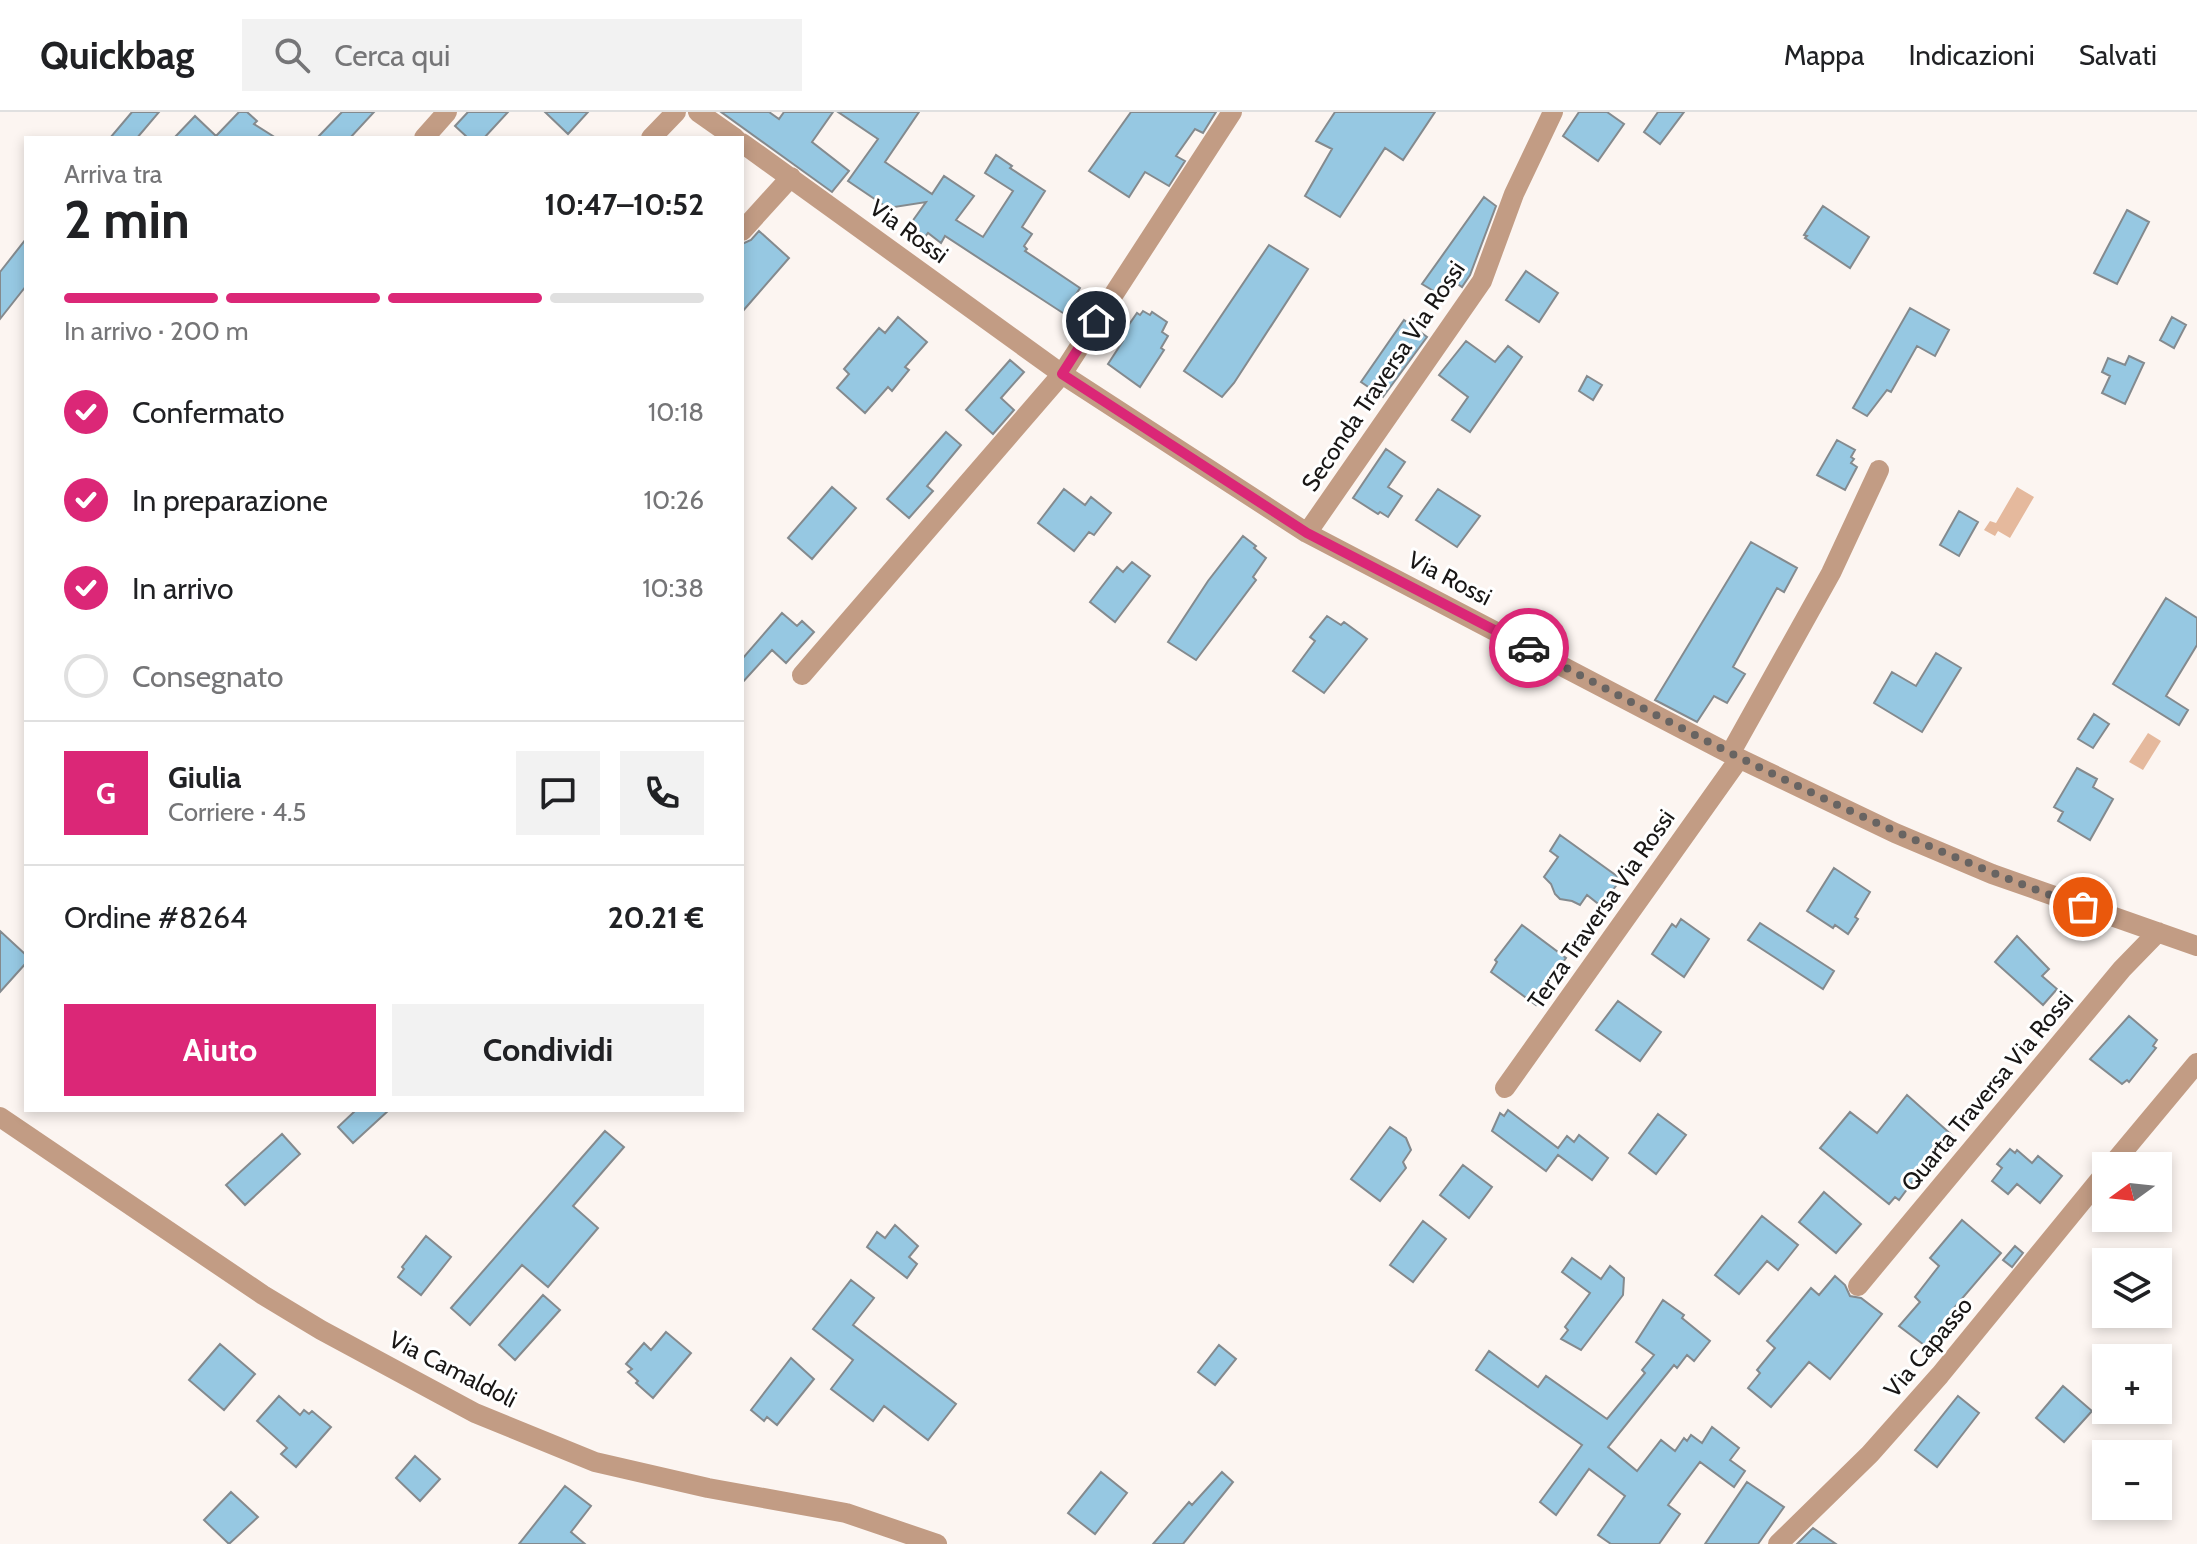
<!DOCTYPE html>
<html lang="it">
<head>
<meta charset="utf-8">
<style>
	:root { --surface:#fff; --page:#f2f2f2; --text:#202124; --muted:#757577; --line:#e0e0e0; --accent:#db2777 }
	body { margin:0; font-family:Cabin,sans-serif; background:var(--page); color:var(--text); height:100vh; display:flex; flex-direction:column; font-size:30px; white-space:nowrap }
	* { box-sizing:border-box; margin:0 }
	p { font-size:26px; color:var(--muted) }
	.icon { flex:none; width:44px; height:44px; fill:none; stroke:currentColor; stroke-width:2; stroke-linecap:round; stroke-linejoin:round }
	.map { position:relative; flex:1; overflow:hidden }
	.panel { position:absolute; left:24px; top:24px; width:720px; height:976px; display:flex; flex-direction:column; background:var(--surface); border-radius:0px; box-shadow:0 4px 12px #0003 }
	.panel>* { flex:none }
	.needle { width:52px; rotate:255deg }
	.buttons { position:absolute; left:2092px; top:1040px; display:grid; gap:16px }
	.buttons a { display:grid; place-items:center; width:80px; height:80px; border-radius:0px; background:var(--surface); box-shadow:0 4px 12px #0003; font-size:40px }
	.pin { position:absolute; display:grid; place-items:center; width:68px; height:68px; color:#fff; margin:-34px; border:4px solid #fff; border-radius:50%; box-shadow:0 2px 8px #0007 }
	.courier { position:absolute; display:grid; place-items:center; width:80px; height:80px; margin:-40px; border:6px solid #db2777; border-radius:50%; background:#fff; color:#222; box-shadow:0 2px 10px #0007 }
	.overview em { font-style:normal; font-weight:700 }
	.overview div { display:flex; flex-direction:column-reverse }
	.overview { display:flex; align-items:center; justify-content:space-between; height:136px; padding:0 40px }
	h1 { font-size:52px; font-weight:700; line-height:60px }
	.bar { display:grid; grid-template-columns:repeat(4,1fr); gap:12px 8px; align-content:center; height:96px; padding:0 40px }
	.bar i { height:10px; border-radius:6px; background:var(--line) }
	.bar .selected { background:var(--accent) }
	.bar p { grid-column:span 4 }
	.line { display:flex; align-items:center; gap:20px; padding:0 40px; border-top:2px solid var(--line) }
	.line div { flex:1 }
	.round { display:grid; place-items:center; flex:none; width:84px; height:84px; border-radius:0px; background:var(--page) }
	ol { padding:0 40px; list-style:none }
	li { display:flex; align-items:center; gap:24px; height:88px }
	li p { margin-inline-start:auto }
	li .icon { padding:8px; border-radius:50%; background:var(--accent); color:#fff; stroke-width:4 }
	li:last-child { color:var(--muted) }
	li i { width:44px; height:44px; border:4px solid var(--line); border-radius:50% }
	.button { display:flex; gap:16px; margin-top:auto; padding:16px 40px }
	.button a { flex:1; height:92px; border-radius:0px; background:var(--accent); color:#fff; font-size:32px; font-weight:700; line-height:92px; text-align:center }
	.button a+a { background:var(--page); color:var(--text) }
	header { display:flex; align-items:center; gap:48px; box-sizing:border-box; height:112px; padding:0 40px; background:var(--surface); border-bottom:2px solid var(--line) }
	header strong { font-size:38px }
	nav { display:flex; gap:44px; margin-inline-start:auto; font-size:28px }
	.search { width:560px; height:72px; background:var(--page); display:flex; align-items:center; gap:20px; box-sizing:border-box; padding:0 28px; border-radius:0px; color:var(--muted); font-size:30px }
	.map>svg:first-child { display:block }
	.water { fill:#e5b99d }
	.building { fill:#96c8e2; stroke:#848a8e; stroke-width:2 }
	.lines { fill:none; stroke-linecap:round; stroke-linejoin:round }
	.minor { stroke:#c29c84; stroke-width:20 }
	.done { stroke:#686462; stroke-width:8; stroke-dasharray:0 14.4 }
	.route { stroke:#db2777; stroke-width:10 }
	.labels { text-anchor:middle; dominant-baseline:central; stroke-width:6; stroke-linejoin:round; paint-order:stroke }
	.street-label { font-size:24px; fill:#181615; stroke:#fff }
</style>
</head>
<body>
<header>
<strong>Quickbag</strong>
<div class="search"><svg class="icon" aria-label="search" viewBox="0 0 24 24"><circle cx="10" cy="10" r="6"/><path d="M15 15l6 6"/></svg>Cerca qui</div>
<nav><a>Mappa</a><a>Indicazioni</a><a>Salvati</a></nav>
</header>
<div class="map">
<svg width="2197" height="1432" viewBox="0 0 2197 1432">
	<rect width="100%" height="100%" fill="#fcf5f1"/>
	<!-- water -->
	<path class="water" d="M2017,375l17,10 -24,41 -12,-7 -3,5 -11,-6 6,-9 6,2z
		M2148,621l13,8 -18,29 -14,-8z"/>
	<!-- building -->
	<path class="building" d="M132,0h27l-22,26h-27z
		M239,0h8l10,9 -3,3 22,14h-102l21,-22 21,20z
		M342,0h32l-24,26h-33z
		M468,0h40l-24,26h-16l-13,-12z
		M545,0h43l-20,22z
		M721,0h48l10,7 5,-7h49l-21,30 37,29 -17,21z
		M838,0h81l-34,50 47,32 12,-18 30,20 -18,24 27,17 30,-46 -28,-18 11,-18 16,11 -2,2 35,23 -23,36 10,7 -8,12 3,3 -2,2 55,37 -7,11 3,2 -10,14 -121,-79 -4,7 -13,-10 -4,5 -15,-12 17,-24 -38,6 -40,-27 30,-42z
		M1131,0h85l-13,21 -8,-4 -19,27 9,5 -16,25 -24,-14 -16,25 -40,-26z
		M1335,0h100l-32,48 -18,-12 -45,69 -35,-21 27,-47 -16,-8z
		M1579,0h28l17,12 -26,37 -35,-25z
		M1658,0h26l-24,32 -16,-12z
		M1484,85l12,9 -26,69 -8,12 -13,-9 -12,15 -15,-9z
		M1823,94l46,31 -19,31 -45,-30 2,-2 -3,-1z
		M2127,98l22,12 -32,62 -23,-11z
		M759,119l30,27 -47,54v-68l9,-4z
		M26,127v47l-26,33v-47z
		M1269,133l39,24 -74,114 -12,14 -38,-26z
		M1526,159l32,22 -19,29 -33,-22z
		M1910,196l39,22 -14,26 -18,-10 -26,46 -4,-2 -20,26 -14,-8z
		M1143,199l7,4 2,-3 15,10 -5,10 6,4 -7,12 3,2 -24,37 -32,-23 15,-23 -4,-2 18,-26 3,2z
		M898,205l29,25 -22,25 4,3 -17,21 -4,-4 -23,26 -28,-25 12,-14 -5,-5 35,-41 6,5z
		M2172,205l14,8 -12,23 -14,-8z
		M1404,208l23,17 -44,60 -22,-15z
		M1466,229l29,21 13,-16 14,11 -52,75 -18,-12 16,-23 -29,-22z
		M2129,244l15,7 -19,41 -23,-11 8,-17 -8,-4 6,-14 17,7z
		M1010,248l14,12 -23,26 13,12 -21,24 -27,-24z
		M1587,264l15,9 -9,15 -14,-9z
		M946,320l15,13 -34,41 6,5 -24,27 -22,-19z
		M1837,328l18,10 -4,7 3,2 -3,4 6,4 -12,23 -28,-15z
		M1386,337l19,13 -17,25 14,9 -14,21 -8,-5 -2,2 -25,-16z
		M832,375l24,21 -44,51 -24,-21z
		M1064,377l21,16 6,-8 20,16 -17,22 -5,-3 -15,19 -36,-28z
		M1438,377l42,27 -23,31 -41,-27z
		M1959,399l19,11 -19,34 -19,-11z
		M1243,424l13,10 -2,2 12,10 -13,19 3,3 -60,80 -28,-18 40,-61z
		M1751,430l46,26 -13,24 -7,-4 -44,79 12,7 -18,29 -13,-7 -17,26 -42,-22z
		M1132,450l18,14 -35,46 -25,-20 27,-35 6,5z
		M2166,486l31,20v27l-31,51 22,14 -9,15 -66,-41z
		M782,501l15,13 5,-5 12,11 -28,31 -14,-13 -30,33v-24z
		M1327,504l14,9 3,-3 23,17 -43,54 -31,-22 22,-30 -5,-4z
		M1936,541l25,15 -39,64 -48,-29 18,-31 24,14z
		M2094,602l15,10 -16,24 -15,-9z
		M2077,656l20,11 -4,8 20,12 -23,41 -32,-19 5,-9 -9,-5z
		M1560,723l61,44 -20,27 -14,-11 -7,10 -8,-4 -12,-2 -5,-5 -4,-10 -7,-7 14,-20 -8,-6z
		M1834,756l36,24 -15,25 3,2 -10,15 -13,-9 -2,3 -26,-17z
		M1681,807l28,20 -25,38 -32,-23 20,-30 4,3z
		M1760,811l74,48 -11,18 -75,-49z
		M1522,813l44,33 -22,30 3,3 -11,14 -45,-33 6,-10 -2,-2z
		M0,819l26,24v8l-26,29z
		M2017,824l32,33 -7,7 15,13 -14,16 -48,-43z
		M1618,889l43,31 -21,29 -44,-31z
		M2129,904l28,24 -4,6 3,2 -27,34 -2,-2 -5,4 -32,-25z
		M1907,983l46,41 -22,27 -3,-2 -29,39 -4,-3 -6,7 -69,-56 30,-36 27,21z
		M356,998h33l-36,33 -15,-16z
		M1508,998l50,38 9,-12 7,6 5,-7 29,23 -16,22 -34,-25 -12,16 -54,-40 8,-18 4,3z
		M1658,1002l28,21 -30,39 -27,-21z
		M1390,1015l16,11 5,12 -8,12 3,6 -26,33 -29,-22z
		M605,1019l19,16 -51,59 25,22 -50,59 -26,-22 -52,60 -19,-17z
		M282,1022l18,20 -55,51 -19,-20z
		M2010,1037l5,4 2,-3 15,13 6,-7 24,20 -22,27 -23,-19 -9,10 -16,-13 10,-13 -5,-4z
		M1463,1053l29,22 -23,31 -29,-23z
		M1824,1080l37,32 -25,29 -37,-31z
		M1762,1104l36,29 -20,25 -11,-9 -28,33 -24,-19z
		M1962,1108l39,33 -48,56 9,7 -30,35 -33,-25 21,-24 -5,-5 24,-31 -9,-8z
		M1423,1109l23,18 -33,43 -23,-17z
		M895,1113l23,21 -9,11 8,7 -10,14 -40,-31 10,-15 8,6z
		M426,1124l25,21 -30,38 -23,-18 6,-8 -2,-2z
		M2015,1134l8,7 -11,14 -9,-7z
		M1572,1146l29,21 9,-13 14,12 -1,17 -42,55 -20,-11 7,-9 -3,-3 25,-34 -28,-21z
		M1835,1164l10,9 5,11 11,2 21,16 -52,65 -21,-17 -38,45 -23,-19 12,-15 -3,-3 18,-22 -8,-7 44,-53 8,7z
		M851,1168l23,18 -21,27 103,79 -28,36 -44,-34 -11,15 -42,-32 22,-29 -40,-31z
		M543,1183l17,15 -45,50 -16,-15z
		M1663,1188l21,15 -2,3 28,23 -16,20 -7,-6 -10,13 -3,-3 -66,82 29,24 24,-31 14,11 9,-13 3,3 4,-6 11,8 10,-16 27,21 -9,12 15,11 -11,16 -34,-25 -32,43 12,9 -21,30h-48l-13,-9 27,-39 -36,-27 -33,46 -16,-13 42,-57 -106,-75 13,-19 49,36 8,-11 61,43 38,-46 -3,-3 12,-15 -18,-13z
		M666,1220l25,21 -38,45 -17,-15 2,-2 -10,-9 4,-3 -6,-5 18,-21 7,7z
		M220,1232l35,30 -31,36 -35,-30z
		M1219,1233l17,14 -21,26 -17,-13z
		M791,1246l23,21 -37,46 -10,-8 -3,4 -13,-11z
		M2063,1274l29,25 -28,31 -28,-24z
		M279,1284l21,19 4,-5 5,4 3,-3 19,16 -35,40 -15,-13 6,-6 -30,-27z
		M1958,1284l21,17 -42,54 -22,-17z
		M415,1344l25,23 -20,22 -24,-23z
		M1101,1360l26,21 -32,41 -27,-21z
		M1222,1360l11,10 -50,62h-30l36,-42 3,3z
		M1747,1370l37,25 -26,37h-53z
		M565,1374l26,20 -20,26 14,12h-66z
		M231,1380l27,25 -29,27 -25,-24z
		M1813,1416l23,16h-39z"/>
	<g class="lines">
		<!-- minor -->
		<path class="minor" d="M698,0l37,26
			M424,26l23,-26
			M651,26l25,-26
			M742,31l320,231 245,159 423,221 165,79 97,41 205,72
			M742,119l49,-54
			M1307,421l175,-252 32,-87 39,-82
			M802,563l260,-301 170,-262
			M1730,642l101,-181 48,-103
			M1505,976l234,-329
			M0,1005l263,178 58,35 154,83 120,49 113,26 138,25 91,31
			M2111,1054l86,-103
			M1858,1174l264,-317 36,-37
			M1778,1432l92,-90 70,-79 166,-203"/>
	</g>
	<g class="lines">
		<!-- done -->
		<path class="done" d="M1529,536c182,97 359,189 554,259"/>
		<!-- route -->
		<path class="route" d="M1096,209l-34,53 245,159 222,115"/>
	</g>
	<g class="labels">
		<!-- street labels -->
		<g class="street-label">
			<text transform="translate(909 119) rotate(36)">Via Rossi</text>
			<text transform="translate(1383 264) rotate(-56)">Seconda Traversa Via Rossi</text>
			<text transform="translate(1450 466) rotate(27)">Via Rossi</text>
			<text transform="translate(1601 797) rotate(-55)">Terza Traversa Via Rossi</text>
			<text transform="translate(1987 979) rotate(-50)">Quarta Traversa Via Rossi</text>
			<text transform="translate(1928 1235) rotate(-50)">Via Capasso</text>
			<text transform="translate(453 1257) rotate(27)">Via Camaldoli</text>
		</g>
	</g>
</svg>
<div class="buttons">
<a><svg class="needle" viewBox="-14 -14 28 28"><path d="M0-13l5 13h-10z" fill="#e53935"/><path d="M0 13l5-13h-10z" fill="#757577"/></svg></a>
<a><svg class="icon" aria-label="layers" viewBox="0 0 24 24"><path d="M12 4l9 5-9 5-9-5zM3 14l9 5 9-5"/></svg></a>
<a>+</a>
<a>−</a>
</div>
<div class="pin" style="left:2083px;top:795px;background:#ea580c"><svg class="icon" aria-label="bag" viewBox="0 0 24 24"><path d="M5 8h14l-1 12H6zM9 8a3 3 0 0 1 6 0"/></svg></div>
<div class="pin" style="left:1096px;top:209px;background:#1f2937"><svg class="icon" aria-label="home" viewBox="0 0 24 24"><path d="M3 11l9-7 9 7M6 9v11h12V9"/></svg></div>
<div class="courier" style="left:1529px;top:536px"><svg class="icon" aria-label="car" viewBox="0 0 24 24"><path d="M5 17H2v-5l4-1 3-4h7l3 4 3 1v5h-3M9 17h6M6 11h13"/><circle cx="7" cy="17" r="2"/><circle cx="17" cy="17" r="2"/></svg></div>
<section class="panel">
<div class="overview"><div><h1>2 min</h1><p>Arriva tra</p></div><em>10:47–10:52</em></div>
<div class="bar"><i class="selected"></i><i class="selected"></i><i class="selected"></i><i></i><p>In arrivo · 200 m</p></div>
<ol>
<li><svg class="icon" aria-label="check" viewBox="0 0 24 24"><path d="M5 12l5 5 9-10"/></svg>Confermato<p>10:18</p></li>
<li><svg class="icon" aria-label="check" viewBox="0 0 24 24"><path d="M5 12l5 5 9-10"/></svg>In preparazione<p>10:26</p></li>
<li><svg class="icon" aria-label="check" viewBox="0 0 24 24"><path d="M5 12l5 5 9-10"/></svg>In arrivo<p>10:38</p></li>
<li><i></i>Consegnato</li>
</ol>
<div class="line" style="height:144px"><b class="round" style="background:var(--accent);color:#fff">G</b><div><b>Giulia</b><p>Corriere · 4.5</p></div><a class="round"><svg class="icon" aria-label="chat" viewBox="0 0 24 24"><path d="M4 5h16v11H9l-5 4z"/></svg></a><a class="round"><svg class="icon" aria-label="phone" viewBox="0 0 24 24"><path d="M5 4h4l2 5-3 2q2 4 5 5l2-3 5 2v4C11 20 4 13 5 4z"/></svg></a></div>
<div class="line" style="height:104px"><div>Ordine #8264</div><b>20.21 €</b></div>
<div class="button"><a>Aiuto</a><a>Condividi</a></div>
</section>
</div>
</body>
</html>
